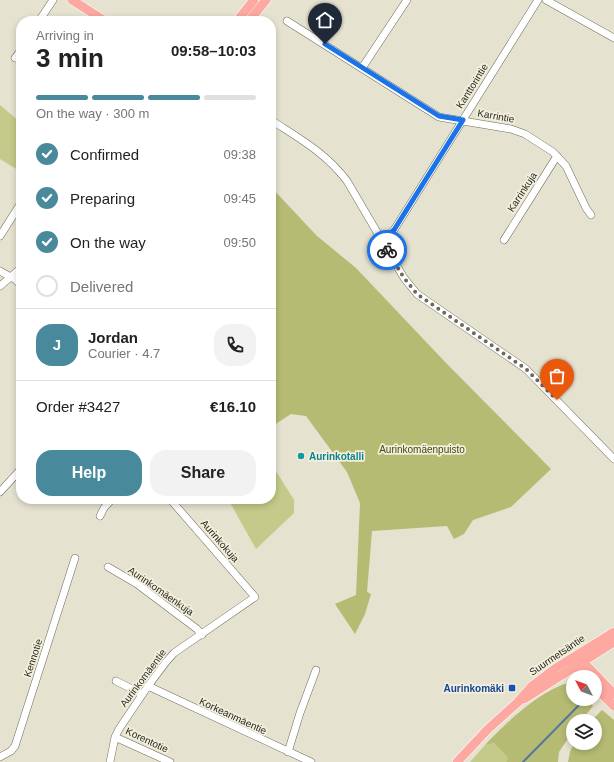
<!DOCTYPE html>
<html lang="en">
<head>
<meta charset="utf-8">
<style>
	:root { --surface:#fff; --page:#f2f2f2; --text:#222; --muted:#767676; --line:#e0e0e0; --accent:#488a9b }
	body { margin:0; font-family:Arial,sans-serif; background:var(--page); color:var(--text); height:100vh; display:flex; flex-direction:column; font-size:15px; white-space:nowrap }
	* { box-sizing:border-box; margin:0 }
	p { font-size:13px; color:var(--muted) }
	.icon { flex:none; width:22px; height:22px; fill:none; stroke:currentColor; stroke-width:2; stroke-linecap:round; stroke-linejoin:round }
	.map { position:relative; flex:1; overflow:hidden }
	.panel { position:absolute; left:16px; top:16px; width:260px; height:488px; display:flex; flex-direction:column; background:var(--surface); border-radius:16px; box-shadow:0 2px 6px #0003 }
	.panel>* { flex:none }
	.needle { width:26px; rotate:311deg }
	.buttons { position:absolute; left:566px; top:670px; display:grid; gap:8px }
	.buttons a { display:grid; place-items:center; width:36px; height:36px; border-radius:50%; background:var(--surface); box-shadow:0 2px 6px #0003; font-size:20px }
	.pin { position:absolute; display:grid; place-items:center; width:34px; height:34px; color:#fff; margin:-41px -17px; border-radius:50% 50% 50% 0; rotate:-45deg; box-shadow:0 0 4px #0007 }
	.pin .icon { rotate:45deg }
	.courier { position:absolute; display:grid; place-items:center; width:40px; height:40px; margin:-20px; border:3px solid #1a73e8; border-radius:50%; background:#fff; color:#222; box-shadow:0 1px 5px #0007 }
	.headline em { font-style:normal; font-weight:700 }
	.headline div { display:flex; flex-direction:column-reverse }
	.headline { display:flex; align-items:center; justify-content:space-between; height:68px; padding:0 20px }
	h1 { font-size:26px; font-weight:700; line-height:30px }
	.bar { display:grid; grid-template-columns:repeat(4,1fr); gap:6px 4px; align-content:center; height:48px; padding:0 20px }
	.bar i { height:5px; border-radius:3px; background:var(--line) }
	.bar .selected { background:var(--accent) }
	.bar p { grid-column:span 4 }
	.line { display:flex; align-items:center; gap:10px; padding:0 20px; border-top:1px solid var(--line) }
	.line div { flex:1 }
	.round { display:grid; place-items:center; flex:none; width:42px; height:42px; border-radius:16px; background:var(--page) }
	ol { padding:0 20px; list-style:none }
	li { display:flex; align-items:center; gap:12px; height:44px }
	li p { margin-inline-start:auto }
	li .icon { padding:4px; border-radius:50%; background:var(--accent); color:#fff; stroke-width:4 }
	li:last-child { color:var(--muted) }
	li i { width:22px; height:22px; border:2px solid var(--line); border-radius:50% }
	.button { display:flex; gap:8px; margin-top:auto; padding:8px 20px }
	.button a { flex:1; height:46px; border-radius:16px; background:var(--accent); color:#fff; font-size:16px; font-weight:700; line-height:46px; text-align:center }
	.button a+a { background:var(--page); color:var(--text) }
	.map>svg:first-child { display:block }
	.green { fill:#c4ca89 }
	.forest { fill:#b5bb73 }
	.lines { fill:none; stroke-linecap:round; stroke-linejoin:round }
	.stream { stroke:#537899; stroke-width:2 }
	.minor-casing { stroke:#6f6c5c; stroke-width:8 }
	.major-casing { stroke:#fff; stroke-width:10 }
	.minor { stroke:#fff; stroke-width:7 }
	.major { stroke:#fda8a1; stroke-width:9 }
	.done { stroke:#6c6a5f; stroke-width:4; stroke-dasharray:0 7.2 }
	.route { stroke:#1a73e8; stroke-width:5 }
	.culture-dot { fill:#0f9aa8; stroke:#f3efdd; stroke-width:1.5 }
	.transit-dot { fill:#1a4fb4; stroke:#f3efdd; stroke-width:1.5 }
	.labels { text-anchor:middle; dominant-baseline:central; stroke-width:3.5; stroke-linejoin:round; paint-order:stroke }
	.street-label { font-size:10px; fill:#2a2922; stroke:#f3efdd }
	.park-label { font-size:10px; fill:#454811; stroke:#f3efdd }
	.culture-label { font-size:10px; font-weight:bold; fill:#0d838f; stroke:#f3efdd; text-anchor:start }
	.transit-label { font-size:10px; font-weight:bold; fill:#164399; stroke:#f3efdd; text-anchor:end }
</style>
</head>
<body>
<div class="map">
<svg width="614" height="762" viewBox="0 0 614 762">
	<rect width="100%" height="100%" fill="#e6e2d0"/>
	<!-- green -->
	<path class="green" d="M0,105l21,18v49l-21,-13z
		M271,463l23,37v13l-38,36 -28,-50h43z
		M494,743l14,15 -2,4h-36l15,-17z"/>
	<!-- forest -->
	<path class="forest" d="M271,187l46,49 39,32 91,96 104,105 -40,38 -38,13 -9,14 -10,5 -7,-13 -75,5 -5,61 4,2 -6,20 -10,20 -20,-30 21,-9 4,-92 -13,-31 -41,-56 -15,-2 -20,13z
		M570,682l3,1v16h15l5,7 -12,15h-8v10l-14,21 -1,10h-52l2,-4 -14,-15 -9,2c23,-24 53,-53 85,-63z
		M602,710l12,10v42h-46l2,-10 4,-9h21v-22h-4z"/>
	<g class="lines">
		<!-- stream -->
		<path class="stream" d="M523,762l61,-62"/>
		<!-- minor casing -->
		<g class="minor-casing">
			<path id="minor" d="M546,0l68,38
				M39,21l14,-21
				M287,21l152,96 72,12 14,5 28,18 13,14 20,42 5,7
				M15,58l6,-8
				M362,68l45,-68
				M271,120c29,19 55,33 76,61l57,97 13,16 109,75 88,90
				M0,236l21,-33
				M382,240l12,-10 144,-230
				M504,240l53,-84
				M0,271l16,9 5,6
				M0,286l21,-18
				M0,492l21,-23
				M100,516l4,-8 8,-9
				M108,567l29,17 60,45 5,6
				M116,681l26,13
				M148,686l163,76
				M115,737l55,25
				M288,752l12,-39 16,-43
				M0,757l11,-6 4,-5 60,-188
				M110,762l5,-25 4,-8 29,-43 18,-24 8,-9 81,-56 -85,-98"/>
		</g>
		<!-- major casing -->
		<g class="major-casing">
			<path id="major" d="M72,0l33,21
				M237,21l17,-21
				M249,21l17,-21
				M578,659l5,3 31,32
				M575,662l1,5 10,10
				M595,687l19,19
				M524,699l90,-57
				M457,762l31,-33 29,-26 15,-17 24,-18 58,-36"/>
		</g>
		<!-- minor -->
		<use href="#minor" class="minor"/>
		<!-- major -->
		<use href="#major" class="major"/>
	</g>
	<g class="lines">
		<!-- done -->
		<path class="done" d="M387,250l17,28 13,16 109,75 31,31"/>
		<!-- route -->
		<path class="route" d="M325,44l114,72 24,4 -69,110 -12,10 5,10"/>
	</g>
	<!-- markers -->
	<circle class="culture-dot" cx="301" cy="456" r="4"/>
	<rect class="transit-dot" x="508" y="684" width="8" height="8" rx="2"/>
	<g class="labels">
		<!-- street labels -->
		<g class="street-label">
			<text transform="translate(472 86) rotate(-58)">Kanttorintie</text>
			<text transform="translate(496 116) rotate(10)">Karrintie</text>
			<text transform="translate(522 192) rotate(-57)">Karrinkuja</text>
			<text transform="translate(220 541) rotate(49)">Aurinkokuja</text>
			<text transform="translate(161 591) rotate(35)">Aurinkomäenkuja</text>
			<text transform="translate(557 655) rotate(-34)">Suurmetsäntie</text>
			<text transform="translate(33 658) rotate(-72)">Kennotie</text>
			<text transform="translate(143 678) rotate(-53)">Aurinkomäentie</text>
			<text transform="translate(233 716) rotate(25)">Korkeanmäentie</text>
			<text transform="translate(147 740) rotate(25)">Korentotie</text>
		</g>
		<!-- park labels -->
		<g class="park-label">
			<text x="422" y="449">Aurinkomäenpuisto</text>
		</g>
		<!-- culture labels -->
		<g class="culture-label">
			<text x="309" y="456">Aurinkotalli</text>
		</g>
		<!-- transit labels -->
		<g class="transit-label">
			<text x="504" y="688">Aurinkomäki</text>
		</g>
	</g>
</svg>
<div class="buttons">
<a><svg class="needle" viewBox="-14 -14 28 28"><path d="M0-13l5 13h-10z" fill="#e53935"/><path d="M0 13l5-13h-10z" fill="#767676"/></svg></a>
<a><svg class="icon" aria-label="layers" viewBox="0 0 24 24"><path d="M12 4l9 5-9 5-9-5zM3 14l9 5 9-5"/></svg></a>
</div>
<div class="pin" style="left:557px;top:400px;background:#ea580c"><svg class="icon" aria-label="bag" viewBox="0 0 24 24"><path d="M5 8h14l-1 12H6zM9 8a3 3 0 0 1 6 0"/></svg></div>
<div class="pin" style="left:325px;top:44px;background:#1f2937"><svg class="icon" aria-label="home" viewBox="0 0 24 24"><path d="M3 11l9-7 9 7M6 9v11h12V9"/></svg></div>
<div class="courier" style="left:387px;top:250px"><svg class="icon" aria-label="bike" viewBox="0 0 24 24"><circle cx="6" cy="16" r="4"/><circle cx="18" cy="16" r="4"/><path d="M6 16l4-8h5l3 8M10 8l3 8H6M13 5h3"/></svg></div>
<section class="panel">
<div class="headline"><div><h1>3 min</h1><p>Arriving in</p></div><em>09:58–10:03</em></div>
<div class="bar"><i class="selected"></i><i class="selected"></i><i class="selected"></i><i></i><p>On the way · 300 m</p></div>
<ol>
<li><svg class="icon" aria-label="check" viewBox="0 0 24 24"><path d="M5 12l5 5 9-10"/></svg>Confirmed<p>09:38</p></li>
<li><svg class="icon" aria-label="check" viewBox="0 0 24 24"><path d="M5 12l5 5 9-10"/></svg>Preparing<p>09:45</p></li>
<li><svg class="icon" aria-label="check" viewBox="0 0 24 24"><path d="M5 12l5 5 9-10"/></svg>On the way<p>09:50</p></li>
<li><i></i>Delivered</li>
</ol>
<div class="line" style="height:72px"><b class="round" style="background:var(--accent);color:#fff">J</b><div><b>Jordan</b><p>Courier · 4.7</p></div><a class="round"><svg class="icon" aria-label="phone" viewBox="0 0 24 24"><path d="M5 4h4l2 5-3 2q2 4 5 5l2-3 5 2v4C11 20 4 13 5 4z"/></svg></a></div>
<div class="line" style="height:52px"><div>Order #3427</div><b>€16.10</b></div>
<div class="button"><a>Help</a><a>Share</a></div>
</section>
</div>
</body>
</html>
